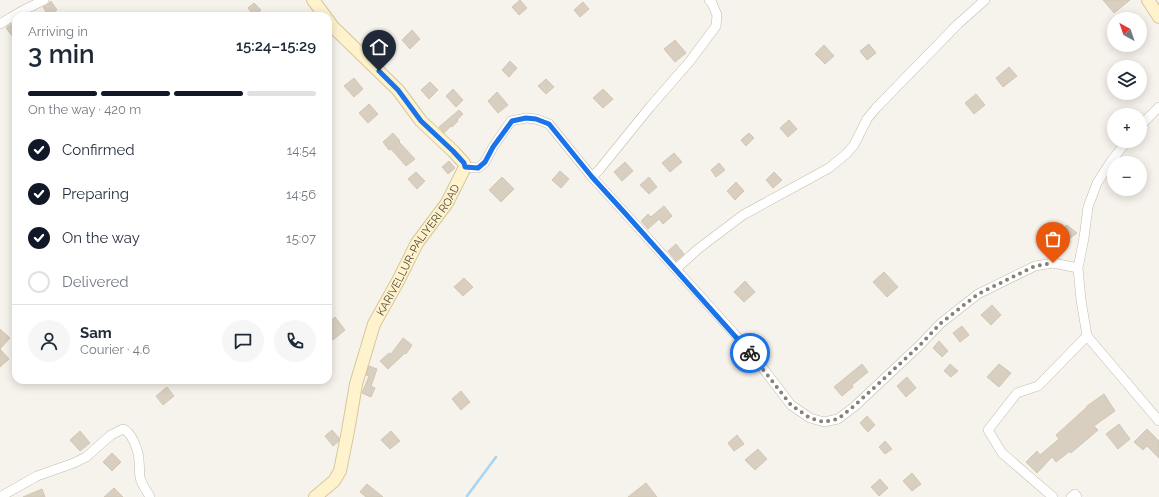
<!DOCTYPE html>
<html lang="en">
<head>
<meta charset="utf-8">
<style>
	:root { --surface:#fff; --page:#f6f6f7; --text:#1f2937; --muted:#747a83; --line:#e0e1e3; --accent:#111827 }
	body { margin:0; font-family:Raleway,sans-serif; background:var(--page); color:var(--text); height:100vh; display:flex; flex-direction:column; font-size:15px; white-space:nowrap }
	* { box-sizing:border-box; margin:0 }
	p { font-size:13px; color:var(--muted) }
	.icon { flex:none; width:22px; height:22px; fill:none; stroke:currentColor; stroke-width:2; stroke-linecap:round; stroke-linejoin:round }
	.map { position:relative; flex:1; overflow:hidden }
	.panel { position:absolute; left:12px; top:12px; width:320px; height:372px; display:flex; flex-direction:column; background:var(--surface); border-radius:12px; box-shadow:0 2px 10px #0003 }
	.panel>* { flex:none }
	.needle { width:26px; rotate:320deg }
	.fabs { position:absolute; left:1107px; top:12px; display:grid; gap:8px }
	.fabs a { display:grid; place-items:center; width:40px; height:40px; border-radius:50%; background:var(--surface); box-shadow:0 2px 10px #0003; font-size:20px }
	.pin { position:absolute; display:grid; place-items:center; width:34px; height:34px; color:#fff; margin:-41px -17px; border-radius:50% 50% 50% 0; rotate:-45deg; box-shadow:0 0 4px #0007 }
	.pin .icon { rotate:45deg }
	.courier { position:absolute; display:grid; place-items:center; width:40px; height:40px; margin:-20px; border:3px solid #1a73e8; border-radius:50%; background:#fff; color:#222; box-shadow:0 1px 5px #0007 }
	.overview em { font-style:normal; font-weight:600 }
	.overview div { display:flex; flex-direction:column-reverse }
	.overview { display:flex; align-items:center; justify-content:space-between; height:68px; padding:0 16px }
	h1 { font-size:26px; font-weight:600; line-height:30px }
	.bar { display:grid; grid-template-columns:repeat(4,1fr); gap:6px 4px; align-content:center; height:48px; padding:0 16px }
	.bar i { height:5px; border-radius:3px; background:var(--line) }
	.bar .active { background:var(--accent) }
	.bar p { grid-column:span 4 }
	.line { display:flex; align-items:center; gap:10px; padding:0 16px; border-top:1px solid var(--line) }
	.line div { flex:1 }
	.round { display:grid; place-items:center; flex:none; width:42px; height:42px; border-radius:21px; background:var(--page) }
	ol { padding:0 16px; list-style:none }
	li { display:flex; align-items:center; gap:12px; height:44px }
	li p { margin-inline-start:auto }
	li .icon { padding:4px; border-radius:50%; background:var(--accent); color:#fff; stroke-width:4 }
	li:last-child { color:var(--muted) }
	li i { width:22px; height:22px; border:2px solid var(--line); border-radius:50% }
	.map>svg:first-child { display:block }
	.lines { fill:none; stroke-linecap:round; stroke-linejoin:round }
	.stream { stroke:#a9d4f2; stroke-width:2.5 }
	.building { fill:#d8cfc1; stroke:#d3c7b4 }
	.minor-casing { stroke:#c2bbae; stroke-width:10 }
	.secondary-casing { stroke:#d6c79b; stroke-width:14 }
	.minor { stroke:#fff; stroke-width:9 }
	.secondary { stroke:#fff3cd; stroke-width:12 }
	.done { stroke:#878178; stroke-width:4; stroke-dasharray:0 7.2 }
	.route { stroke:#1a73e8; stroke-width:5 }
	.labels { text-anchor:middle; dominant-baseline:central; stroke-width:3.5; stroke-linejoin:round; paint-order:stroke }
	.street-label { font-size:11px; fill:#4b4439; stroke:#fff }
</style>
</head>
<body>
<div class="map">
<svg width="1159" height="497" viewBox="0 0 1159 497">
	<rect width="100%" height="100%" fill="#f6f3ec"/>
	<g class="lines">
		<!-- stream -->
		<path class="stream" d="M467,497v-1l29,-39"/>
	</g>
	<!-- building -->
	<path class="building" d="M520,0l7,8 -8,7 -7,-8z
		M1103,0h27l-16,13z
		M51,1l6,9 -9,5 -5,-8 4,-2z
		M583,2l6,7 -9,8 -6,-7z
		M254,3l7,7 -7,6 -6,-8z
		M16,21v20l-10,-13z
		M412,30l8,9 -10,10 -8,-9z
		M675,40l11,13 -11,9 -11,-13z
		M869,44l7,9 -9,7 -7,-9z
		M824,45l10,11 -9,8 -10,-10z
		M510,61l7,7 -8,9 -7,-7z
		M1009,67l8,9 -14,11 -7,-9z
		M354,78l9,11 -9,8 -10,-11z
		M546,79l8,8 -8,7 -8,-8z
		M430,82l8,8 -9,9 -8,-9z
		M453,89l10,11 -7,7 -10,-11z
		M603,89l10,10 -10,9 -10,-10z
		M497,92l11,13 -10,8 -10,-12z
		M976,94l9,11 -11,9 -9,-11z
		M369,104l9,10 -10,9 -9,-10z
		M459,110l4,4 -6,6 1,1 -6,6 -1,-1 -7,7 -5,-6z
		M789,120l8,9 -9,8 -8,-9z
		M393,133l7,8 -1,1 16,17 -9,7 -15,-17 -2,1 -6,-8z
		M749,133l5,5 -8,8 -5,-6z
		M674,153l8,9 -12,10 -8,-9z
		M449,161l6,7 -7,6 -6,-7z
		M625,162l8,9 -11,10 -8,-9z
		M719,163l6,7 -9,7 -5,-7z
		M560,171l9,8 -8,9 -9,-8z
		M416,172l9,9 -8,8 -9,-10z
		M774,172l8,8 -9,8 -7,-8z
		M502,177l12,12 -13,13 -12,-12z
		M649,177l8,10 -8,7 -9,-9z
		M736,182l8,9 -9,9 -8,-9z
		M664,206l8,10 -9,8 -4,-5 -11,10 -7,-8 7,-7 3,3z
		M1067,225l10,8 -15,11 -4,14 -13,-4 10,-20z
		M676,244l8,10 -8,7 -8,-10z
		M884,272l14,15 -11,10 -14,-15z
		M464,278l9,9 -10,9 -9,-9z
		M745,281l10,11 -11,10 -10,-10z
		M992,305l9,10 -10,10 -10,-10z
		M335,317l10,13 -12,10 -5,-6v-11z
		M962,326l7,9 -9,7 -7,-9z
		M0,329l10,9 -10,11 9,10 -9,8z
		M403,338l9,7 -6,9 -1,-1 -17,16 -8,-8 9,-8 2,1z
		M939,341l9,10 -6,6 -9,-9z
		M862,364l6,8 -16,13 1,2 -11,9 -8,-9z
		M950,364l8,7 -7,6 -7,-6z
		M999,364l12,9 -12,14 -12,-10z
		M369,366l8,3 -6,17 4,2 -4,9 -9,-4 7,-17 -3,-1z
		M907,377l9,11 -10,9 -9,-11z
		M167,387l7,9 -11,9 -7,-9z
		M461,391l9,11 -9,8 -9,-11z
		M1104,394l11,17 -21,15 4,4 -27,23 -1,-2 -14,11 -4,-5 -15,16 -11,-11 11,-11 3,4 19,-16 -3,-4 31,-28v-1z
		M867,416l8,9 -7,7 -8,-9z
		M1119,424l11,15 -12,10 -12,-15z
		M1147,429l12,12v17l-12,-12 -4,4 -9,-8z
		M332,430l7,8 -1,4 -5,4 -8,-10z
		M80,431l10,12 -10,8 -10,-11z
		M391,431l9,10 -10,8 -9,-9z
		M737,435l7,9 -10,7 -6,-8z
		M885,441l7,8 -7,5 -6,-7z
		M758,449l9,10 -12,11 -10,-10z
		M112,453l9,9 -9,9 -9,-9z
		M912,473l9,11 -9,7 -9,-10z
		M880,479l8,9 -9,8 -8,-9z
		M646,483l11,14h-29z
		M367,484l16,13h-17l-6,-5z
		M114,488l9,9h-19z
		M42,489l3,8h-22z"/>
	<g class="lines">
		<!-- minor casing -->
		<g class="minor-casing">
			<path id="minor" d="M0,24l20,-12 24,-12
				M1140,126l19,-19
				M1127,141l-15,19 -15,23 -9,24 -4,31 -6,30 3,32 6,36 72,85
				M465,167l13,1 7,-6 8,-15 18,-26 15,-3 10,1 13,5 43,53 32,35 125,138 42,55 19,13 14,4 14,-3 16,-12 65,-61 22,-23 37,-29 57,-28 18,-3 25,5
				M592,177l7,-7 51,-63 40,-46 26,-35 1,-11 -5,-12 -3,-3
				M676,269l22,-20 45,-34 86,-47 17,-14 8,-9 13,-26 9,-11 82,-84 27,-24
				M0,497l37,-21 37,-13 12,-6 25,-22 12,-6c9,3 16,23 16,32 1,6 0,11 1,16 1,7 7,14 10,20
				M1053,497l-51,-44 -14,-23 29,-37 21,-7 49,-50
				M1071,497l4,-3 2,3"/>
		</g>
		<!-- secondary casing -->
		<g class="secondary-casing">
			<g id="secondary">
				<path d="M313,0l12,16"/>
				<path d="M1148,0l11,17"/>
				<path id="s1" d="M315,497l19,-16 6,-10 8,-40 8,-47 18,-60 24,-43 19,-38 30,-40 18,-36 -1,-4 -11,-12 -32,-30 -23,-31 -66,-64 -4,-6"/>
			</g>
		</g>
		<!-- minor -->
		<use href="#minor" class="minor"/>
		<!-- secondary -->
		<use href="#secondary" class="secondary"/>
	</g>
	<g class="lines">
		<!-- done -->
		<path class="done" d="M750,353l41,52 19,13 14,4 14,-3 16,-13 22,-20 43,-40 22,-23 37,-29 57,-28 18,-3"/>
		<!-- route -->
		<path class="route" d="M379,71l19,19 23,31 32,30 11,12 1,4 13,1 7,-6 8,-15 19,-26 14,-3 10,1 13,5 43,53 32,35 126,141"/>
	</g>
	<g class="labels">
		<!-- street labels -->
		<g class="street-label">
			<text stroke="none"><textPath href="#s1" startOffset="274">KARIVELLUR-PALIYERI ROAD</textPath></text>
		</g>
	</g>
</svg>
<div class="fabs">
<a><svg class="needle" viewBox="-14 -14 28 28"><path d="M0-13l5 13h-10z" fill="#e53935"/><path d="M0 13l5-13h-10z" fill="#747a83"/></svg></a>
<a><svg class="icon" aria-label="layers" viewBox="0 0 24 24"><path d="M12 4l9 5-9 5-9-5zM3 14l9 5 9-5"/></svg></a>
<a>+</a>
<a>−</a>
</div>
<div class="pin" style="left:1053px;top:263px;background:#ea580c"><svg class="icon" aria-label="bag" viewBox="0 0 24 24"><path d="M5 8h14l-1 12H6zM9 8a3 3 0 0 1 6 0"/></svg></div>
<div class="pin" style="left:379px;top:71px;background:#1f2937"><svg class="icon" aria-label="home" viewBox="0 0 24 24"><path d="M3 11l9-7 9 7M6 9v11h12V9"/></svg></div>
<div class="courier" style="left:750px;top:353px"><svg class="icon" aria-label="bike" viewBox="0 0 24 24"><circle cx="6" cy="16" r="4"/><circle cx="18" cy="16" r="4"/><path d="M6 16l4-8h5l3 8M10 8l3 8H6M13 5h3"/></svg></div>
<section class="panel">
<div class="overview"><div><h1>3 min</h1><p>Arriving in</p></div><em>15:24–15:29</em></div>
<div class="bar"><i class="active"></i><i class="active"></i><i class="active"></i><i></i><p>On the way · 420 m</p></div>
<ol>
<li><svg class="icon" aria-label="check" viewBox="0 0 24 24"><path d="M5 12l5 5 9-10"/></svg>Confirmed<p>14:54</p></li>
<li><svg class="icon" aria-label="check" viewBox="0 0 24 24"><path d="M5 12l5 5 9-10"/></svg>Preparing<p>14:56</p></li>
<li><svg class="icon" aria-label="check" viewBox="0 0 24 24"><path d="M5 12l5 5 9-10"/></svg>On the way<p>15:07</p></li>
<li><i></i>Delivered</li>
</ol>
<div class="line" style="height:72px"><a class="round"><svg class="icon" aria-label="person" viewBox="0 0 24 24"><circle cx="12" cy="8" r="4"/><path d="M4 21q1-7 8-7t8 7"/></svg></a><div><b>Sam</b><p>Courier · 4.6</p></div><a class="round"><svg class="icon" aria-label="chat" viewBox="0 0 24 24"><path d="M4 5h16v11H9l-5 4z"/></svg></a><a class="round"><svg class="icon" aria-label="phone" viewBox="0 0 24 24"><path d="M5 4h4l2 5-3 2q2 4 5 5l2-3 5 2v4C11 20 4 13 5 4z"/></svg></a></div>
</section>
</div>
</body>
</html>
